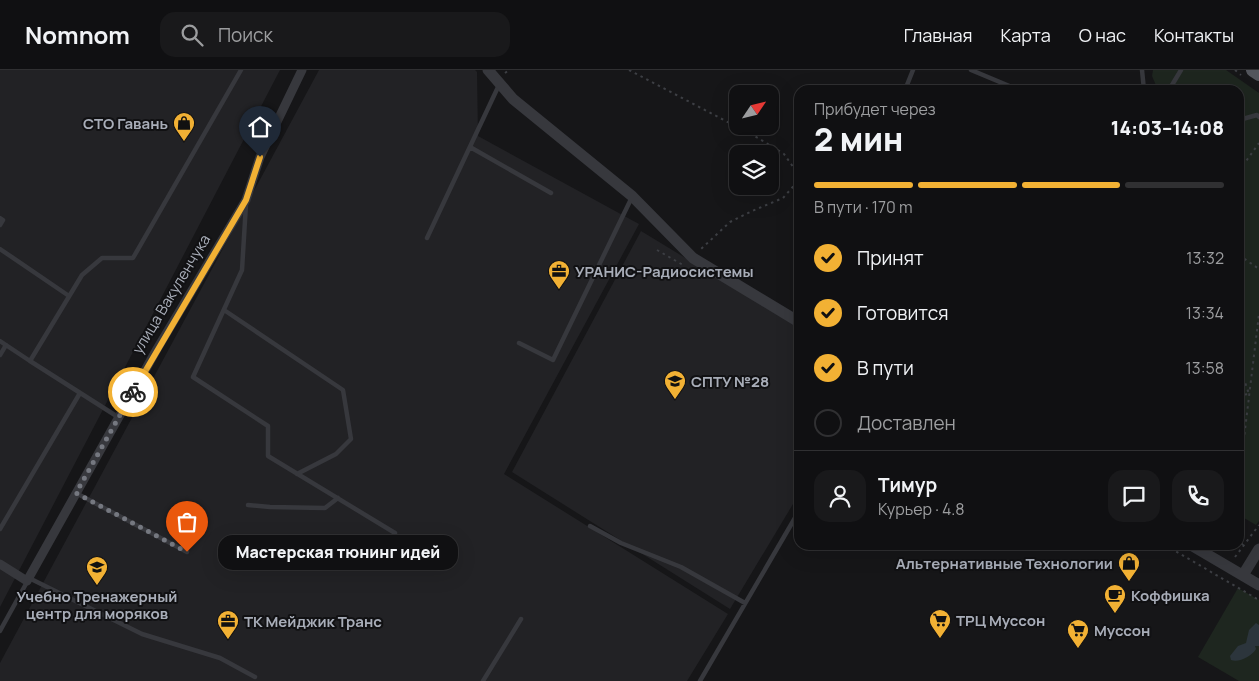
<!DOCTYPE html>
<html lang="ru">
<head>
<meta charset="utf-8">
<style>
	:root { --surface:#101012; --page:#19191b; --text:#f1f3f6; --muted:#9c9d9f; --line:#303032; --accent:#f2b134 }
	body { margin:0; font-family:Manrope,sans-serif; background:var(--page); color:var(--text); height:100vh; display:flex; flex-direction:column; font-size:19px; white-space:nowrap }
	* { box-sizing:border-box; margin:0 }
	p { font-size:16px; color:var(--muted) }
	.icon { flex:none; width:28px; height:28px; fill:none; stroke:currentColor; stroke-width:2; stroke-linecap:round; stroke-linejoin:round }
	.map { position:relative; flex:1; overflow:hidden }
	.panel { position:absolute; left:794px; top:15px; width:450px; height:465px; display:flex; flex-direction:column; background:var(--surface); border-radius:15px; box-shadow:0 5px 20px #0002,0 0 0 1px var(--line) }
	.panel>* { flex:none }
	.needle { width:32px; rotate:55deg }
	.controls { position:absolute; left:729px; top:15px; display:grid; gap:10px }
	.controls a { display:grid; place-items:center; width:50px; height:50px; border-radius:10px; background:var(--surface); box-shadow:0 5px 20px #0002,0 0 0 1px var(--line); font-size:25px }
	.pin { position:absolute; display:grid; place-items:center; width:42px; height:42px; color:#fff; margin:-51px -21px; border-radius:50% 50% 50% 0; rotate:-45deg; box-shadow:0 0 5px #0007 }
	.pin .icon { rotate:45deg }
	.courier { position:absolute; display:grid; place-items:center; width:50px; height:50px; margin:-25px; border:4px solid #f2b134; border-radius:50%; background:#fff; color:#222; box-shadow:0 1px 6px #0007 }
	.bubble { position:absolute; height:35px; border-radius:15px; background:var(--surface); box-shadow:0 5px 20px #0002,0 0 0 1px var(--line); font-size:16px; font-weight:800; line-height:35px; text-align:center }
	.summary em { font-style:normal; font-weight:800 }
	.summary div { display:flex; flex-direction:column-reverse }
	.summary { display:flex; align-items:center; justify-content:space-between; height:85px; padding:0 20px }
	h1 { font-size:32px; font-weight:800; line-height:38px }
	.bar { display:grid; grid-template-columns:repeat(4,1fr); gap:8px 5px; align-content:center; height:60px; padding:0 20px }
	.bar i { height:6px; border-radius:4px; background:var(--line) }
	.bar .on { background:var(--accent) }
	.bar p { grid-column:span 4 }
	.line { display:flex; align-items:center; gap:12px; padding:0 20px; border-top:1px solid var(--line) }
	.line div { flex:1 }
	.round { display:grid; place-items:center; flex:none; width:52px; height:52px; border-radius:15px; background:var(--page) }
	ol { padding:0 20px; list-style:none }
	li { display:flex; align-items:center; gap:15px; height:55px }
	li p { margin-inline-start:auto }
	li .icon { padding:5px; border-radius:50%; background:var(--accent); color:#111; stroke-width:4 }
	li:last-child { color:var(--muted) }
	li i { width:28px; height:28px; border:2px solid var(--line); border-radius:50% }
	header { display:flex; align-items:center; gap:30px; box-sizing:border-box; height:70px; padding:0 25px; background:var(--surface); border-bottom:1px solid var(--line) }
	header strong { font-size:24px }
	nav { display:flex; gap:28px; margin-inline-start:auto; font-size:18px }
	.search { width:350px; height:45px; background:var(--page); display:flex; align-items:center; gap:12px; box-sizing:border-box; padding:0 18px; border-radius:15px; color:var(--muted); font-size:19px }
	.map>svg:first-child { display:block }
	.built { fill:#222225 }
	.green { fill:#1e261f }
	.water { fill:#2c353c }
	.lines { fill:none; stroke-linecap:round; stroke-linejoin:round }
	.path { stroke:#3d3f44; stroke-width:2; stroke-dasharray:2.5 4; stroke-linecap:butt }
	.service { stroke:#37383d; stroke-width:4.5 }
	.minor { stroke:#37383d; stroke-width:9 }
	.tertiary { stroke:#37383d; stroke-width:11 }
	.primary { stroke:#53555c; stroke-width:14 }
	.done { stroke:#757880; stroke-width:5; stroke-dasharray:0 9 }
	.route { stroke:#f2b134; stroke-width:6 }
	.labels { text-anchor:middle; dominant-baseline:central; stroke-width:4; stroke-linejoin:round; paint-order:stroke }
	.poi-label { font-size:15px; font-weight:bold; fill:#a8adb8; stroke:#111113; text-anchor:start }
	.street-label { font-size:15px; fill:#a8adb8; stroke:#111113 }
</style>
</head>
<body>
<header>
<strong>Nomnom</strong>
<div class="search"><svg class="icon" aria-label="search" viewBox="0 0 24 24"><circle cx="10" cy="10" r="6"/><path d="M15 15l6 6"/></svg>Поиск</div>
<nav><a>Главная</a><a>Карта</a><a>О нас</a><a>Контакты</a></nav>
</header>
<div class="map">
<svg width="1259" height="611" viewBox="0 0 1259 611">
	<rect width="100%" height="100%" fill="#161618"/>
	<!-- built -->
	<path class="built" d="M0,0h280l-280,537z
		M319,0h156l2,2 1,64 161,88 -135,250 224,140 -41,67h-687v-18z
		M641,161l158,96v167l-69,115 -218,-137z"/>
	<!-- green -->
	<path class="green" d="M1153,0h73l33,23v428l-3,4 -17,-10v-425h-81l-6,-14z
		M1238,518l21,12v81h-20l-41,-24z"/>
	<!-- water -->
	<path class="water" d="M1256,553l3,2v21h-4l1,3c-4,7 -17,14 -25,11l-1,-4 8,-10 8,-3 3,-13z"/>
	<g class="lines">
		<!-- path -->
		<path class="path" d="M629,0l129,68 26,16 12,17 2,10 -15,17 -31,13 -22,11 -29,27
			M1235,0l6,5
			M505,3l4,-3
			M1239,101l20,-28
			M657,180l26,15
			M1239,185l20,14
			M1239,295l10,29 -10,1
			M1165,475l94,55
			M1242,475l2,-107 15,-124
			M1235,487l24,-32"/>
		<!-- service -->
		<path class="service" d="M971,0l48,20
			M1142,0l2,20
			M905,20l8,-20
			M1169,20l12,-20
			M1239,50l18,-5 2,2
			M470,77l81,46
			M246,134l-4,66 -49,107 75,49v30l127,77
			M0,148l3,2 -3,5
			M427,168l72,-153
			M0,179l69,47
			M224,240l119,80 8,49 -15,15 -39,20
			M0,271l30,20
			M519,273l34,17 79,-163
			M0,285l6,-10
			M118,347l-88,-56 52,-86 20,-17h31l108,-188
			M76,423l111,59
			M248,435l22,2 55,1 13,-10
			M590,456l31,17 60,24 64,36
			M0,459l80,-136
			M29,508l113,56 78,24 35,19
			M0,561l27,-49
			M483,611l38,-62
			M700,611l99,-170"/>
		<!-- minor -->
		<path class="minor" d="M0,494l27,17 130,-232 89,-149 14,-43 42,-87"/>
		<!-- tertiary -->
		<path class="tertiary" d="M488,0l25,29 119,97 61,62 106,64
			M1191,475l68,40
			M1243,505l16,-26"/>
		<!-- primary -->
		<path class="primary" d="M1253,0l6,4"/>
	</g>
	<g class="lines">
		<!-- done -->
		<path class="done" d="M133,322l-57,101 111,59"/>
		<!-- route -->
		<path class="route" d="M133,322l113,-192 14,-43"/>
	</g>
	<!-- icons -->
	<defs>
		<g id="shop-pin" transform="scale(1.125)"><path d="M0 17L-7.5 6A9.5 9.5 0 1 1 7.5 6Z" fill="#f2b134" stroke="#111113"/><path d="M-5-2.5h2.3a2.7 3.5 0 0 1 5.4 0H5L5.5 6h-11ZM-1.5-2.5h3a1.5 2.3 0 0 0-3 0Z" fill="#111"/></g>
		<g id="office-pin" transform="scale(1.125)"><path d="M0 17L-7.5 6A9.5 9.5 0 1 1 7.5 6Z" fill="#f2b134" stroke="#111113"/><path d="M-6-3h4V-5.5h4V-3h4V5H-6ZM-1-4.5V-3h2v-1.5ZM-6 0V1H6V0Z" fill="#111"/></g>
		<g id="university-pin" transform="scale(1.125)"><path d="M0 17L-7.5 6A9.5 9.5 0 1 1 7.5 6Z" fill="#f2b134" stroke="#111113"/><path d="M0-5L7-2L0 1L-7-2ZM-4 1L0 2.5L4 1V4Q0 6-4 4Z" fill="#111"/></g>
		<g id="school-pin" transform="scale(1.125)"><path d="M0 17L-7.5 6A9.5 9.5 0 1 1 7.5 6Z" fill="#f2b134" stroke="#111113"/><path d="M0-5L7-2L0 1L-7-2ZM-4 1L0 2.5L4 1V4Q0 6-4 4Z" fill="#111"/></g>
		<g id="cafe-pin" transform="scale(1.125)"><path d="M0 17L-7.5 6A9.5 9.5 0 1 1 7.5 6Z" fill="#f2b134" stroke="#111113"/><path d="M-5.5-4.5H6V0H3Q3 3.5 0 3.5H-2.5Q-5.5 3.5-5.5 0ZM3-3.2v2h1.7v-2ZM-6 4.5H4V6H-6Z" fill="#111"/></g>
		<g id="supermarket-pin" transform="scale(1.125)"><path d="M0 17L-7.5 6A9.5 9.5 0 1 1 7.5 6Z" fill="#f2b134" stroke="#111113"/><path d="M-6-5.5h2.5l.6 2H6L4.5 2H-2.5L-4.4-4H-6ZM-1.5 3.2a1.3 1.3 0 1 0 .1 0ZM3 3.2a1.3 1.3 0 1 0 .1 0Z" fill="#111"/></g>
	</defs>
	<g fill-rule="evenodd">
		<use href="#shop-pin" x="184" y="53"/>
		<use href="#office-pin" x="559" y="201"/>
		<use href="#university-pin" x="675" y="311"/>
		<use href="#shop-pin" x="1129" y="493"/>
		<use href="#school-pin" x="97" y="497"/>
		<use href="#cafe-pin" x="1115" y="525"/>
		<use href="#supermarket-pin" x="940" y="550"/>
		<use href="#office-pin" x="228" y="551"/>
		<use href="#supermarket-pin" x="1078" y="560"/>
	</g>
	<g class="labels">
		<!-- poi labels -->
		<g class="poi-label">
			<text x="168" y="53" text-anchor="end">СТО Гавань</text>
			<text x="575" y="201">УРАНИС-Радиосистемы</text>
			<text x="691" y="311">СПТУ №28</text>
			<text x="1113" y="493" text-anchor="end">Альтернативные Технологии</text>
			<text x="1131" y="525">Коффишка</text>
			<text x="97" y="526" text-anchor="middle">Учебно Тренажерный<tspan x="97" dy="17">центр для моряков</tspan></text>
			<text x="956" y="550">ТРЦ Муссон</text>
			<text x="244" y="551">ТК Мейджик Транс</text>
			<text x="1094" y="560">Муссон</text>
		</g>
		<!-- street labels -->
		<g class="street-label">
			<text transform="translate(171 224) rotate(-59)">улица Вакуленчука</text>
		</g>
	</g>
</svg>
<div class="controls">
<a><svg class="needle" viewBox="-14 -14 28 28"><path d="M0-13l5 13h-10z" fill="#e53935"/><path d="M0 13l5-13h-10z" fill="#9c9d9f"/></svg></a>
<a><svg class="icon" aria-label="layers" viewBox="0 0 24 24"><path d="M12 4l9 5-9 5-9-5zM3 14l9 5 9-5"/></svg></a>
</div>
<div class="pin" style="left:187px;top:482px;background:#ea580c"><svg class="icon" aria-label="bag" viewBox="0 0 24 24"><path d="M5 8h14l-1 12H6zM9 8a3 3 0 0 1 6 0"/></svg></div>
<div class="pin" style="left:260px;top:87px;background:#1f2937"><svg class="icon" aria-label="home" viewBox="0 0 24 24"><path d="M3 11l9-7 9 7M6 9v11h12V9"/></svg></div>
<div class="courier" style="left:133px;top:322px"><svg class="icon" aria-label="bike" viewBox="0 0 24 24"><circle cx="6" cy="16" r="4"/><circle cx="18" cy="16" r="4"/><path d="M6 16l4-8h5l3 8M10 8l3 8H6M13 5h3"/></svg></div>
<div class="bubble" style="left:218px;top:465px;width:240px">Мастерская тюнинг идей</div>
<section class="panel">
<div class="summary"><div><h1>2 мин</h1><p>Прибудет через</p></div><em>14:03–14:08</em></div>
<div class="bar"><i class="on"></i><i class="on"></i><i class="on"></i><i></i><p>В пути · 170 m</p></div>
<ol>
<li><svg class="icon" aria-label="check" viewBox="0 0 24 24"><path d="M5 12l5 5 9-10"/></svg>Принят<p>13:32</p></li>
<li><svg class="icon" aria-label="check" viewBox="0 0 24 24"><path d="M5 12l5 5 9-10"/></svg>Готовится<p>13:34</p></li>
<li><svg class="icon" aria-label="check" viewBox="0 0 24 24"><path d="M5 12l5 5 9-10"/></svg>В пути<p>13:58</p></li>
<li><i></i>Доставлен</li>
</ol>
<div class="line" style="height:90px"><a class="round"><svg class="icon" aria-label="person" viewBox="0 0 24 24"><circle cx="12" cy="8" r="4"/><path d="M4 21q1-7 8-7t8 7"/></svg></a><div><b>Тимур</b><p>Курьер · 4.8</p></div><a class="round"><svg class="icon" aria-label="chat" viewBox="0 0 24 24"><path d="M4 5h16v11H9l-5 4z"/></svg></a><a class="round"><svg class="icon" aria-label="phone" viewBox="0 0 24 24"><path d="M5 4h4l2 5-3 2q2 4 5 5l2-3 5 2v4C11 20 4 13 5 4z"/></svg></a></div>
</section>
</div>
</body>
</html>
